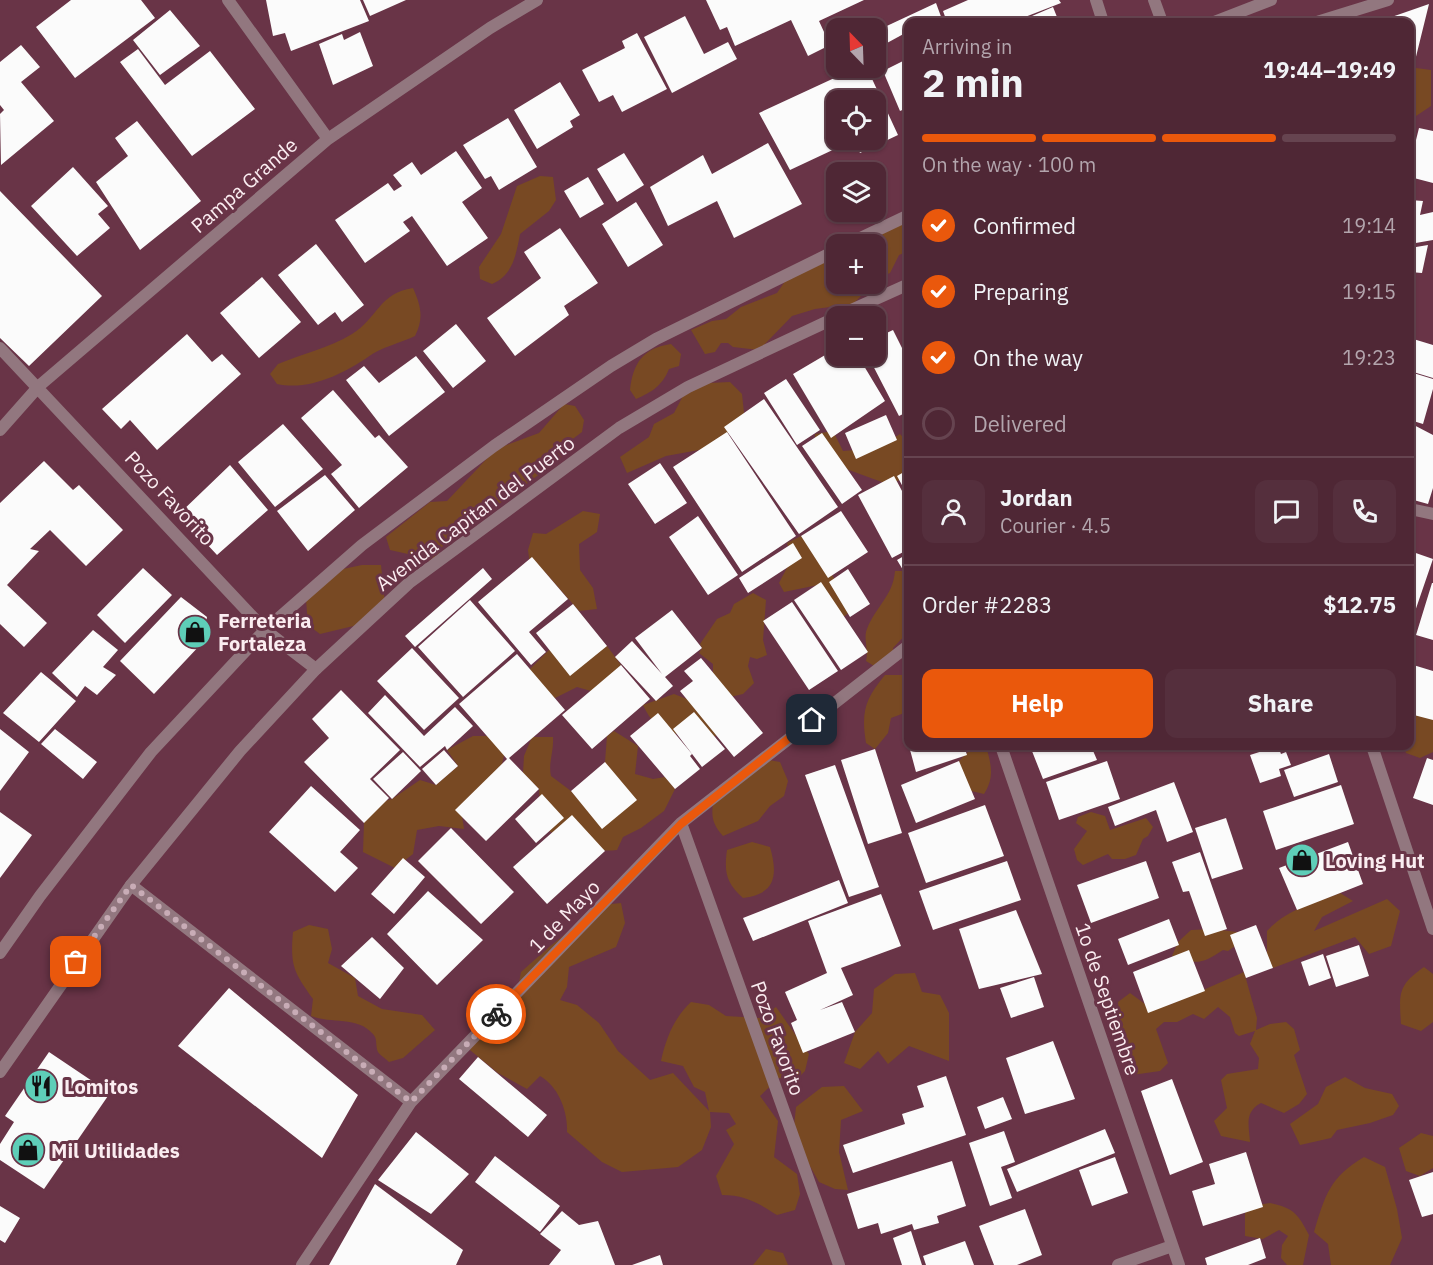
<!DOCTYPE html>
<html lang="en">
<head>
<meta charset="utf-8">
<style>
	:root { --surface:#4f2735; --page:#552f3d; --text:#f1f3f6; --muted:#b3a5ad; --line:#664450; --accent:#ea580c }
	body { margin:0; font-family:"IBM Plex Sans",sans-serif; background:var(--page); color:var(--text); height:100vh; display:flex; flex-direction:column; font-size:22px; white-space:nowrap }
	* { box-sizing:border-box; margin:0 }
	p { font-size:20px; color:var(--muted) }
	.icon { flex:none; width:33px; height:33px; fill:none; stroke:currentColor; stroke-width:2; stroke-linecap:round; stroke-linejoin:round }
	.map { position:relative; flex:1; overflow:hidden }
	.drawer { position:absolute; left:904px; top:18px; width:510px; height:732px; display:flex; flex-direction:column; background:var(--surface); border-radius:12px; box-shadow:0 2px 4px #0004,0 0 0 2px var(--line) }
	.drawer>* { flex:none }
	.needle { width:39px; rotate:337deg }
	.controls { position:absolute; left:826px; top:18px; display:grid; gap:12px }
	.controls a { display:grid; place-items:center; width:60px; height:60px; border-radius:12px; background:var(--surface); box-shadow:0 2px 4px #0004,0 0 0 2px var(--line); font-size:30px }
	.pin { position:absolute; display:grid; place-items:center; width:51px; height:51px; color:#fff; margin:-26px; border-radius:12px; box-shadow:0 3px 9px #0006 }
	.courier { position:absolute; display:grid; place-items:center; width:60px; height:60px; margin:-30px; border:4px solid #ea580c; border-radius:50%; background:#fff; color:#222; box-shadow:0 2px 8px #0007 }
	.summary em { font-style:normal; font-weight:700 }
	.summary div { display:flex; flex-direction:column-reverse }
	.summary { display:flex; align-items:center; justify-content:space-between; height:102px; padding:0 18px }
	h1 { font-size:39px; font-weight:700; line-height:45px }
	.bar { display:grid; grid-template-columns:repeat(4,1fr); gap:9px 6px; align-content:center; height:72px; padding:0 18px }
	.bar i { height:8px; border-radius:4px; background:var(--line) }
	.bar .active { background:var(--accent) }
	.bar p { grid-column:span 4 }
	.line { display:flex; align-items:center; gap:15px; padding:0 18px; border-top:2px solid var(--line) }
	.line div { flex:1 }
	.round { display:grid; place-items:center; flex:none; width:63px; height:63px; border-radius:12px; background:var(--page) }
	ol { padding:0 18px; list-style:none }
	li { display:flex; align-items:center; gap:18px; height:66px }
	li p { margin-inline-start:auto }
	li .icon { padding:6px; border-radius:50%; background:var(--accent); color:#fff; stroke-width:4 }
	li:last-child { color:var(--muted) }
	li i { width:33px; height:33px; border:3px solid var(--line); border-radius:50% }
	.cta { display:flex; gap:12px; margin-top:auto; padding:12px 18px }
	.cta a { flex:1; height:69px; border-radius:12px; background:var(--accent); color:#fff; font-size:24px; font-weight:700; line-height:69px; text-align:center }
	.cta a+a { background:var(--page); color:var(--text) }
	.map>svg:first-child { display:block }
	.green { fill:#784923 }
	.building { fill:#fbfbfb; fill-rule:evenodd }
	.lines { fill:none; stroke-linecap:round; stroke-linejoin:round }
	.minor { stroke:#92777f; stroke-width:12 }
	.tertiary { stroke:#92777f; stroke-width:12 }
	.done { stroke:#c8acb6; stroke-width:6; stroke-dasharray:0 10.8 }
	.route { stroke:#ea580c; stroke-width:8 }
	.labels { text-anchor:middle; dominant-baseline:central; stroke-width:6; stroke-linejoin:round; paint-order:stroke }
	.street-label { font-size:20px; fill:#fbedf1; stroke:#693447 }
	.poi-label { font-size:20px; font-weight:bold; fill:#fbedf1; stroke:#693447; text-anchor:start }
</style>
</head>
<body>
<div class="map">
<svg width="1433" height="1265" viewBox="0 0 1433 1265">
	<rect width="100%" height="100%" fill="#693447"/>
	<!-- green -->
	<path class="green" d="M1416,68l15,2v36l-21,14v-48z
		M540,176l13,1 3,23 -7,11 -29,23c-4,21 -7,41 -28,50l-12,-5 -1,-12 22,-33 16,-48z
		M909,213v38l-10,4 -9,18 -14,6v-35h-24z
		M837,250v34h27l-3,12 -8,8 -38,5 -23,7 -33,34 -26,-3 -5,-4h-7l-6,9 -10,2 -14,-24 21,-9 14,-2 15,-12 36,-14 15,-22z
		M413,288c8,18 11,30 2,48 -14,7 -34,11 -47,21 -25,17 -59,34 -91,27l-7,-10 8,-10c24,-10 51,-16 74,-30 26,-16 27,-41 61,-46z
		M671,344l10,10 -2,12 -10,3c-7,17 -17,23 -33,30l-6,-9c3,-27 13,-42 41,-46z
		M730,382l12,12 2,19 -23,29 -22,8 -33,6 -39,17 -7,-16 29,-20 5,-13 20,-11 11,-21 24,-9z
		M564,404l11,2 9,14 -2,12 -12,9 -3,12 -60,46 -56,32 -18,33 -16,-8 -27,-6 -4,-13 44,-35 17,-1 49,-52 43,-16z
		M833,431l10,20 35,-3 22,-14 9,10v31l-19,10 -74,-27 -1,-24z
		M583,511l17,3 -3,18 -18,12 1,26 13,18 4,21 -18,2 -34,-39 -15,-7 -2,-15 5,-17 13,1z
		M809,532l42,78 -6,6 -11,1 -16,-32 -34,7 -5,-9 13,-25 -5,-15z
		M362,565h19l4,40 -19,18 -46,11 -12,-9 -2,-26 37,-30z
		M895,571h14v60l-16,17v10l-14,11 -13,-8c3,-10 -3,-23 1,-32 9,-23 26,-33 28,-58z
		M753,593l13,7 -3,40 4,15 -10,4 -7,-2 -2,9 6,17 -11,11 -13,3 -17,-18v-15l-14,-11 3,-5 -2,-4 17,-25 13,-6 4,-9z
		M607,646l14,19 -10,16 -20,10 -14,-4 -22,11 -21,-13 -4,-16 19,-19 36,6z
		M885,675h24v39l-2,-2 -16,6 -3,15 -13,16 -9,-6c-5,-31 -1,-44 19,-68z
		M674,694l13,5 36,30 -12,11c-33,-7 -53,-2 -68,-35z
		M1410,712l23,2v38l-13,6 -14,-5 -3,-7h7z
		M614,731l24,15 -3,28 18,5 12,-2 10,12 -11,22 -23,17 -18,9 -6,13c-25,3 -47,-6 -68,-19l-9,-26 -1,-16 -16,-16 1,-17 8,-19h21c1,15 -5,25 -2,39l20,15 19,22 18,-35 -3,-16 2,-26z
		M473,736h14l19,11 -4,17 -40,52 2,13 -25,-3 -22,4 -4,24 -18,14 -32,-16 1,-29 6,-18 22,-6 28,-19 16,5 22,-19 -11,-16z
		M974,746h12c5,18 9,31 -2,48l-17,-4 -8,-29z
		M763,759l17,3 8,19 -4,15 -14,10 -12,15 -35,15c-12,-13 -12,-22 -9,-39z
		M1091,812l14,4 5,14 36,-12 7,9 -5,9 -5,3 -7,16 -11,4h-13l-4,-5 -25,11 -6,-5 -3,-11 13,-18 -11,-8 2,-6z
		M752,842l18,5c8,28 6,47 -27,51 -17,-15 -19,-26 -16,-48z
		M1340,893l13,8 -31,16 -8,14 73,-32 13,12 -9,35 -22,8 -14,-17 -82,31 -6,-3v-34c20,-22 46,-27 73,-38z
		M621,903l4,20 -9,24 -47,20 -2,20 -7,13 17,5 22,18 19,28 32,29 23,-7 36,38 -4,-19 -11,-5 -11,-21 -22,-5c5,-23 13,-43 30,-59l18,3 17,11 33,2 17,-11 33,47 -4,17 -9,9 -17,-2 -19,18 18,25 -4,36 23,17 3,20 -5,16 -18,5c-19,-12 -32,-20 -55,-20l-6,-19 18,-32 -8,-14 10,-6 -7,-11 -19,-1 1,15 -9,23 -24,17 -56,5 -20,-10 -35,-30c1,-21 -9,-46 -27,-56l-13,13 -29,-16 -33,-27 6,-7 10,-28 36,-18 4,-21 28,-25 53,-42z
		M309,925l19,4 4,20 -4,14 27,15 3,18 24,13 40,6 13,15 -32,28 -14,4c-3,-3 -9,-7 -11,-10 -3,-6 0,-13 -5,-18 -15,-18 -42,-10 -62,-18l2,-17c-19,-27 -23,-33 -20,-67z
		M1212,929l25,3 1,12 -10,7 -5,-1c-21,14 -26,15 -51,6l6,-14 13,-12z
		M1424,967l9,7v48l-12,9 -20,-7c-2,-31 -3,-39 23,-57z
		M1244,972l13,46 -1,12 14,-6 16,-2 8,7 6,21 -6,5 13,39 -8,10 -15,9 -23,-10c-17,9 -12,22 -11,39l-29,-6 -7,-15 13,-13 -6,-28 6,-6 31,-5 1,-11 -9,-14 5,-13 -16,5 -4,-3 -5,-16 -12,-10 -14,12 -11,-5 -16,8h-13l-8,7 12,34 -8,8 -28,4 -9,-10 -5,-63 12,-9 15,11 24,1z
		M915,973l7,19 18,3 9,18v48l-40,-15 -21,18 -10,-13 -18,18 -16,-6 11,-31 17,-19 2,-24 21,-15z
		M1345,1077l20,11 27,6 7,12 -6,9 -23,8 -33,7 -6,8 -31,7 -10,-21 28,-20 8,-17z
		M844,1086l19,25 -22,9 -2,32 9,38 -13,-1 -16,-7 -26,-46 3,-29 26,-20z
		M1421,1133l12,3v32l-13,8 -14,-5 -7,-23z
		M1364,1157l21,10 12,42 5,29 -12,27h-59l-3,-21 -14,-12c11,-37 16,-55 50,-75z
		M1270,1203c24,5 28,11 39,32l-6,30h-16l-6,-7 1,-13 6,-9 -9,-6 -16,9 -18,-3v-23l12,-8z
		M766,1249l17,4 5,12h-35z"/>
	<!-- building -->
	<path class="building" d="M71,0h70l14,18 -80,60 -39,-51z
		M266,0h94l9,21 -78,30 -6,-18 -12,3z
		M363,0h43l-36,16z
		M706,0h158l-45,21 11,24 -22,11 -17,-36 -56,26 -8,-19 -7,3z
		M968,0h91l2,3 -49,19h-65l-4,-11z
		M936,3l7,19h-34v9l-33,18v-18z
		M1429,4l-18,73h-1v-55h-28l1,-2z
		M1053,7l6,15h-41z
		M170,10l30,36 -40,29 -27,-35z
		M685,16l19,38 24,-12 9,17 -65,34 -28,-56z
		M360,32l13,34 -40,19 -14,-41 23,-10 2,6z
		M637,33l30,56 -45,23 -9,-17 -14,7 -17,-32 43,-22 -3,-7z
		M21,45l19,22 -19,15 33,39 -53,44 -1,-51 4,-4 -4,-5v-43z
		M138,49l27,36 45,-34 45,58 -63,47 -72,-94z
		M909,58v49l-9,4 -17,-40z
		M856,68h11l31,67 -38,18 -6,-13 -64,30 -31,-57zM837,100h39v40h-39z
		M560,82l20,33 -10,6 3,6 -36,22 -23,-39z
		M508,118l29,49 -38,23 -8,-14 -6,3 -22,-34z
		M137,121l64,80 -61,49 -44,-68 32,-26 -13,-18z
		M1419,128l14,3v52l-23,-6v-13z
		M768,143l34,61 -68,34 -17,-37 -49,25 -18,-39 53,-32 9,19z
		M456,151l26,37 -20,14 26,36 -41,28 -35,-50 -9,6 7,9 -45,32 -30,-43 53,-37 6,8 8,-5 -9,-11 19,-13 9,13z
		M624,153l20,32 -27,17 -20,-33z
		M73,167l35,39 -10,8 12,14 -33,28 -46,-50z
		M588,177l16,27 -24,14 -16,-27z
		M0,191l102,105 -73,70 -29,-28z
		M1410,200l13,1 -3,14 13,-3v28l-23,4z
		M636,202l27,43 -35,22 -26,-43z
		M560,228l38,55 -34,23 5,9 -54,41 -28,-38 54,-40 -17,-26z
		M316,244l48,61 -22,17 -7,-10 -17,13 -40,-50z
		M1428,245l-6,28 -12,-1v-24z
		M262,277l39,45 -42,36 -39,-45z
		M456,324l30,37 -33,27 -30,-37z
		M893,330l16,32v49l-10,5 -31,-60h8v-18z
		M187,334l25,28 10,-8 19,20 -84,76 -27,-30 -9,9 -19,-20z
		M1410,338l23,7v33l-23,-7z
		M837,348v8h21l27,45 -54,37 -38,-64z
		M416,356l29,36 -56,44 -43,-56 18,-14 15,17z
		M1410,372l23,7v10l-10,35 -13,-4z
		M786,379l34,51 -23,15 -33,-52z
		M333,390l42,48 4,-3 29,32 -49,41 -28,-34 11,-9 -41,-47z
		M764,399l74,108 -39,27 -75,-107z
		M886,415l11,25 -41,19 -11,-26z
		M1410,423l23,12v53l-5,16 -18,-5z
		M283,424l40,45 -48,38 -37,-45z
		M727,432l69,104 -54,36 -69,-105z
		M822,433l40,57 -20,14 -40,-58z
		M44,461l29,29 6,-5 44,45 -37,36 -36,-36 -20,19 9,2 -32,34 40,38 -23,24 -24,-23v-121z
		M660,463l27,40 -32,21 -27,-40z
		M230,465l38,45 -51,45 -38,-41z
		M909,469v29l-12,-22z
		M325,475l30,35 -47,41 -31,-40z
		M894,476l15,28v45l-17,9 -34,-63z
		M841,511l27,41 -40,26 -27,-42z
		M698,516l40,59 -30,20 -39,-58z
		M793,543l9,15 -54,35 -9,-15z
		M1410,551l23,8 -23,67z
		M909,553v27l-12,-20z
		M532,557l36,42 -39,33 17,20 -15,13 -53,-63z
		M143,568l29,27 -47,48 -28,-28z
		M483,568l9,11 -77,68 -10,-11z
		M848,569l22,35 -20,13 -21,-35z
		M821,582l47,70 -27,18 -47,-70z
		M1432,583h1v57l-17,-5z
		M181,597l26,20 -5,26 -48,51 -34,-33z
		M470,600l45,51 -52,46 -45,-50z
		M792,602l46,69 -29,19 -46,-69z
		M573,604l34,42 -37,30 -34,-43z
		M672,610l30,38 -37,29 8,9 -17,15 -41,-44 17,-16 30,33 -27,-36z
		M93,630l25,20 -15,17 13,8 -19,20 -12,-9 -8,11 -25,-24z
		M412,648l47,50 -35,32 -47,-49z
		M517,654l48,56 -56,48 30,31 -53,52 -31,-31 52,-51 -48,-55z
		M701,658l62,75 -29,24 -54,-66 13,-10 -9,-10z
		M1410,664l23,7v49l-23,-6z
		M621,665l29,34 -58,50 -30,-34z
		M41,672l35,29 -37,41 -36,-29z
		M341,690l59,60 -30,29 19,19 -25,25 -60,-61 25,-24 -17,-19z
		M385,695l39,41 31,-29 18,19 -26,24 -2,-4 -25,21 -52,-54z
		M694,712l31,37 -23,18 -29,-38z
		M658,713l34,41 -2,2 10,13 -25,20 -45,-53z
		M0,729l29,23 -29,39z
		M55,729l42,33 -14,17 -42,-35z
		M909,746h55l3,9 -51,17z
		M1030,746h61l6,14 -54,19z
		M1278,746l3,8 5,-2 5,13 -12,4 2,7 -21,7 -10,-28z
		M875,749l27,84 -34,11 -27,-84z
		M444,750l14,16 -22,19 -14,-16z
		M403,752l18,19 -29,28 -19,-20z
		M1329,754l9,28 -44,15 -10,-27z
		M1427,758l6,2v45l-20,-7z
		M959,761l16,38 -59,24 -15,-38z
		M1107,761l13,38 -61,21 -13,-38z
		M605,762l32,38 -35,29 -31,-38z
		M835,765l44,122 -30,10 -44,-122z
		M1174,782l19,50 -26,10 -11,-32 -41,16 -7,-19z
		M1341,785l13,39 -78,26 -13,-39z
		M311,786l49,44 -20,22 18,16 -23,24 -66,-60z
		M542,794l22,24 -28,25 -21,-24z
		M985,805l19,51 -78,27 -18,-50z
		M0,812l32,23 -32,43z
		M572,815l33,36 -58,53 -34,-37z
		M1226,818l17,51 -31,10 -17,-51z
		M451,828l63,64 -33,32 -63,-63z
		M1348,842l15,42 -66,26 -18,-42z
		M1200,852l27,77 -22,7 -16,-45 -6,1 -11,-30z
		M403,858l22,19 -31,37 -23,-20z
		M1007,861l14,39 -88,30 -14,-39z
		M1146,861l13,37 -68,25 -14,-38z
		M839,880l9,23 -95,38 -10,-23z
		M428,891l55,49 -46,45 -50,-51z
		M881,894l20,52 -60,22 12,27 -33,15 22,-8 13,30 -52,21 -12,-30 6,-3 -12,-28 42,-19 -19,-52z
		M1016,910l26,64 -63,15 -20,-60z
		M1169,919l10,26 -51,20 -10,-26z
		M1256,925l17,43 -27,10 -16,-43z
		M372,937l32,31 -24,31 -39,-33z
		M1359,945l10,31 -33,11 -10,-31z
		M1189,950l16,41 -57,22 -15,-41z
		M1323,954l8,24 -22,8 -8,-24z
		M1034,977l10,30 -33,11 -11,-30z
		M229,988l129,107 -36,63 -144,-112z
		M1053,1041l22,58 -50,15 -19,-56z
		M49,1052l61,41 -66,96 -44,-29v-16l14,-22 -9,-6z
		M478,1057l69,58 -19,22 -69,-58z
		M946,1076l20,59 -113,38 -10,-28 62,-21 -3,-10 22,-7 -7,-21z
		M1172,1079l31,83 -33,13 -29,-84z
		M1003,1097l9,22 -27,10 -8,-22z
		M1105,1129l10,24 -98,39 -10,-23z
		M1004,1131l11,31 -14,5 11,31 -22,8 -21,-63z
		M416,1132l53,42 -38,40 -53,-34z
		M1246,1152l17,55 -60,19 -11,-35 23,-7 -6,-20z
		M495,1156l65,50 -20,26 -65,-50z
		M1115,1157l13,36 -36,13 -13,-36z
		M952,1161l14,45 -29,10 2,7 -25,7 -2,-6 -31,10 -3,-11 -20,6 -11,-35z
		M1433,1172v42l-11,3 -13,-37z
		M375,1184l88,66 -7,15h-127z
		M0,1206l20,12 -15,25 -5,-3z
		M1025,1209l17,46 -25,10h-23l-15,-39z
		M562,1211l17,14 19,-4 17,44h-66l12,-15 -21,-16z
		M911,1231l11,34h-20l-9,-27z
		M1260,1238l6,20 -18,7h-41l-2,-7z
		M965,1241l9,24h-48l-3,-9z
		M660,1255l3,10h-31z"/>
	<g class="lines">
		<!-- minor -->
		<path class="minor" d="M228,0l100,139
			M1096,0l7,22
			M1154,0l8,22
			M0,348l265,282 51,39
			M0,430l39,-44 289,-247 162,-111 47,-28
			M1410,509l23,5
			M1001,746l178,519
			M1372,746l61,183
			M681,823l158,442
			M131,885l280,217
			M302,1265l109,-163 270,-279 228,-178
			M1118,1265l54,-19"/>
		<!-- tertiary -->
		<path class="tertiary" d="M1214,22l57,-22
			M1317,22l71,-22
			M848,244l61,-29
			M838,316l71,-32
			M0,953l40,-57 111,-144 114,-122 97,-85 132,-99 117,-80 45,-27 181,-89
			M0,1072l131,-187 109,-134 76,-82 93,-86 210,-155 69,-41 149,-70"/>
	</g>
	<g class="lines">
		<!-- done -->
		<path class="done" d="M76,962l55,-77 280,217 85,-88"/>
		<!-- route -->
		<path class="route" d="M496,1014l185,-190 131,-104"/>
	</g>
	<!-- icons -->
	<defs>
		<g id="shop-disc" transform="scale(1.725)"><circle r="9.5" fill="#5eceb8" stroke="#693447"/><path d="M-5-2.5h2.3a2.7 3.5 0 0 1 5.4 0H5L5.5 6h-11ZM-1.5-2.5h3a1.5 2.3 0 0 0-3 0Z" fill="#111"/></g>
		<g id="restaurant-disc" transform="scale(1.725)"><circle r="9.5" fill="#5eceb8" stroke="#693447"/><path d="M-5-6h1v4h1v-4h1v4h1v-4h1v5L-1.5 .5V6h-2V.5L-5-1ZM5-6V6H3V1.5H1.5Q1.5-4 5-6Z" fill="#111"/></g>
	</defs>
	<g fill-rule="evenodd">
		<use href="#shop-disc" x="195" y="632"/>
		<use href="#shop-disc" x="1302" y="860"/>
		<use href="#restaurant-disc" x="41" y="1086"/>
		<use href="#shop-disc" x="28" y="1150"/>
	</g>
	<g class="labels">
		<!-- street labels -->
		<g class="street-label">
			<text transform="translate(244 185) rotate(-41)">Pampa Grande</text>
			<text transform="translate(170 498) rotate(47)">Pozo Favorito</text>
			<text transform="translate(475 513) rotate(-37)">Avenida Capitan del Puerto</text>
			<text transform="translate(564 916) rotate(-46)">1 de Mayo</text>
			<text transform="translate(1108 999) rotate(71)">1o de Septiembre</text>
			<text transform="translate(778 1038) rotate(70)">Pozo Favorito</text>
		</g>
		<!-- poi labels -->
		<g class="poi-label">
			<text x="218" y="620">Ferreteria<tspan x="218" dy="23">Fortaleza</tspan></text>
			<text x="1325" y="860">Loving Hut</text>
			<text x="64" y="1086">Lomitos</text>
			<text x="51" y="1150">Mil Utilidades</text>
		</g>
	</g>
</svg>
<div class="controls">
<a><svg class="needle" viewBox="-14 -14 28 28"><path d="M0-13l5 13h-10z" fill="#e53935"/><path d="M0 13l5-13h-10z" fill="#b3a5ad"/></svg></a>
<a><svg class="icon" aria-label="locate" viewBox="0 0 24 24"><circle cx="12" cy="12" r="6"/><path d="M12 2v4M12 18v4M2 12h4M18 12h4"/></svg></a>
<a><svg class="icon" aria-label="layers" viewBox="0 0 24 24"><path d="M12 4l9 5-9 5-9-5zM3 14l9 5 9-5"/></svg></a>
<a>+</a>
<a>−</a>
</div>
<div class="pin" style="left:76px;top:962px;background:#ea580c"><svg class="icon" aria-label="bag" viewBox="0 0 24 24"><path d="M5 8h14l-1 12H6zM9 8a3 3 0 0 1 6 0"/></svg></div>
<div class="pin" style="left:812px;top:720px;background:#1f2937"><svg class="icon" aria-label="home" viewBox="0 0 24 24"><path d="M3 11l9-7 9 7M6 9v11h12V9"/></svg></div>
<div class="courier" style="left:496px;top:1014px"><svg class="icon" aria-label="bike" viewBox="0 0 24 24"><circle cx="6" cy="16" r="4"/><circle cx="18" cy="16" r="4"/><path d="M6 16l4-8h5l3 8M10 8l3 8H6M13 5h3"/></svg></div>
<section class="drawer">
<div class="summary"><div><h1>2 min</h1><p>Arriving in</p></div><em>19:44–19:49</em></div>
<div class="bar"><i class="active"></i><i class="active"></i><i class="active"></i><i></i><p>On the way · 100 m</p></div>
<ol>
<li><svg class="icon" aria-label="check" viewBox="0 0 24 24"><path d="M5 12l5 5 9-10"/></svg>Confirmed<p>19:14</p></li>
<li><svg class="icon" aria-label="check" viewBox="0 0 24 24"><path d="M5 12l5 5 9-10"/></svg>Preparing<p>19:15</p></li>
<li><svg class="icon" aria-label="check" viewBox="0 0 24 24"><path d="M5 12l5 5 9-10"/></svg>On the way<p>19:23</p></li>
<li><i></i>Delivered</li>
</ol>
<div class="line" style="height:108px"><a class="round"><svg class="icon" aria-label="person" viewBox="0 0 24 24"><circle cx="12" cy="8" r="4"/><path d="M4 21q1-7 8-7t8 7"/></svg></a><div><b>Jordan</b><p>Courier · 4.5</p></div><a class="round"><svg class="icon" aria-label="chat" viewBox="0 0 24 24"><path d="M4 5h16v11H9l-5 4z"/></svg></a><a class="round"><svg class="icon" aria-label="phone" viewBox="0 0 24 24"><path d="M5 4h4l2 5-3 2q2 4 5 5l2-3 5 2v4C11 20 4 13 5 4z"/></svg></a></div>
<div class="line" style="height:78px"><div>Order #2283</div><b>$12.75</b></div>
<div class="cta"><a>Help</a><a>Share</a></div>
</section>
</div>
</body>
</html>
